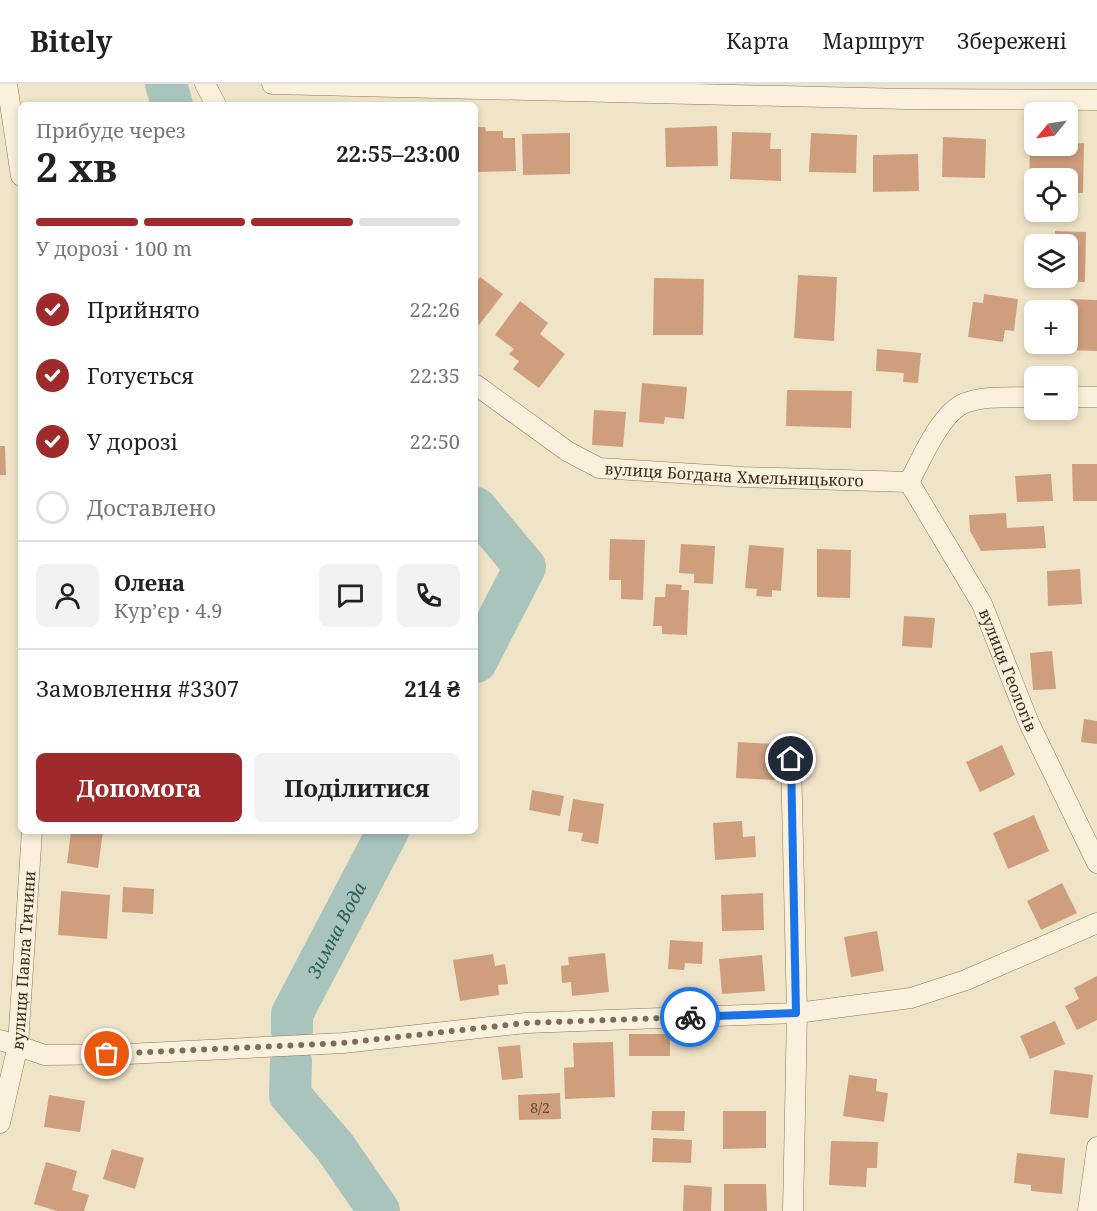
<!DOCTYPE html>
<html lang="uk">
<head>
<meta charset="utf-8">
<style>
	:root { --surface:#fff; --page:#f2f2f2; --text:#222; --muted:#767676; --line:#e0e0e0; --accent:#9e2a2b }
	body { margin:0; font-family:"Noto Serif",serif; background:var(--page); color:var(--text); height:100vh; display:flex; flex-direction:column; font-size:22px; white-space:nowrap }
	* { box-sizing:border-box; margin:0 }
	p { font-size:20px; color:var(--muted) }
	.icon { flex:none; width:33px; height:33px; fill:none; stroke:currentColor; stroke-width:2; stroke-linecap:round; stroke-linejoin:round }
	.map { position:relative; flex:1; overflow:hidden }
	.sheet { position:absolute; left:18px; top:18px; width:460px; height:732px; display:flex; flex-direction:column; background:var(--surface); border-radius:9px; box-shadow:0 3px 9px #0003 }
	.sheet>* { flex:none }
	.needle { width:39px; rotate:240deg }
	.tools { position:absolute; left:1024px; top:18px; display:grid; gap:12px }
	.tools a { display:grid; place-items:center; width:54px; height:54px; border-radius:9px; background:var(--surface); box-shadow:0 3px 9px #0003; font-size:30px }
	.pin { position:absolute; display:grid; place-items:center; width:51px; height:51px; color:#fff; margin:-26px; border:3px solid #fff; border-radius:50%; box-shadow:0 2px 6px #0007 }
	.courier { position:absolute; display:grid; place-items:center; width:60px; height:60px; margin:-30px; border:4px solid #1a73e8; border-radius:50%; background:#fff; color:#222; box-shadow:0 2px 8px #0007 }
	.overview em { font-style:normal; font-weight:700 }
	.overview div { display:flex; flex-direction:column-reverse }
	.overview { display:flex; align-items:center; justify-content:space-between; height:102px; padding:0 18px }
	h1 { font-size:39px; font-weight:700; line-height:45px }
	.bar { display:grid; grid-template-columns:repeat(4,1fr); gap:9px 6px; align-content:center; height:72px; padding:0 18px }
	.bar i { height:8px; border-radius:4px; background:var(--line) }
	.bar .current { background:var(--accent) }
	.bar p { grid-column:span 4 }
	.line { display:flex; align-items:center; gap:15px; padding:0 18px; border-top:2px solid var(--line) }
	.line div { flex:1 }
	.round { display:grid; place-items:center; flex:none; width:63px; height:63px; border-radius:9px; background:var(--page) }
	ol { padding:0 18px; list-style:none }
	li { display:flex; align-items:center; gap:18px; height:66px }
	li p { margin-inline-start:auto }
	li .icon { padding:6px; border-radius:50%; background:var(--accent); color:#fff; stroke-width:4 }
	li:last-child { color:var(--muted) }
	li i { width:33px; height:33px; border:3px solid var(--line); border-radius:50% }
	.cta { display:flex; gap:12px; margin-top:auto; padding:12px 18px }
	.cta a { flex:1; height:69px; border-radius:9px; background:var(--accent); color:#fff; font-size:24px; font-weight:700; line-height:69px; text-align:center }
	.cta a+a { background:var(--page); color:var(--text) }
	header { display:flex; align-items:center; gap:36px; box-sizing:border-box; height:84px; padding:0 30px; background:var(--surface); border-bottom:2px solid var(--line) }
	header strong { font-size:28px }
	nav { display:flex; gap:33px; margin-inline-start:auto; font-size:21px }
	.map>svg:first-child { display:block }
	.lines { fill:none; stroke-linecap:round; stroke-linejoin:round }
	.river { stroke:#a9c4bc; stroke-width:42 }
	.building { fill:#cf9f7d }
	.minor-casing { stroke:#8d765c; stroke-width:21 }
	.minor { stroke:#faf1dc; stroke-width:20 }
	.done { stroke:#7c6e5b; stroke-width:6; stroke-dasharray:0 10.8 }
	.route { stroke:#1a73e8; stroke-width:8 }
	.labels { text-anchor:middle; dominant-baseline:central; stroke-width:6; stroke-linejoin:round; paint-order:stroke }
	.number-label { font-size:14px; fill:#624a37 }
	.street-label { font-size:16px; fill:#3d2e20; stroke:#f7eed8 }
	.water-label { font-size:18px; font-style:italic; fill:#2f5d5a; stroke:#f7eed8 }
</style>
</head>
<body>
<header>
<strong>Bitely</strong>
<nav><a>Карта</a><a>Маршрут</a><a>Збережені</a></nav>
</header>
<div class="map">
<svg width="1097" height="1127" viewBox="0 0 1097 1127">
	<rect width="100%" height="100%" fill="#f0e4c8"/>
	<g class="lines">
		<!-- river -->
		<g class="river">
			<path d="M166,0l6,21"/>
			<path d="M476,424l49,59 -49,95"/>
			<path id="s1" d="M292,946v-16l96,-183"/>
			<path d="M291,977l-1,34 45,52 44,64"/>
		</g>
	</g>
	<!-- building -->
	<path class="building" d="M717,42l1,40 -52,1 -1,-39z
		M476,43h9l1,4h17v7h12l1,33 -40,1z
		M732,48l39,1 -1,16h11v32l-51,-2z
		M570,49v41l-47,1 -1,-41z
		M811,49l46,2 -1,38 -47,-1z
		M943,53l43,2 -1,39 -43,-1z
		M1030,57h5v5l49,-3 -1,50h-15v-15h-33v14h-6z
		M918,70l1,37 -46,1v-37z
		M1055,147l31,1 -1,50 -31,-1v-3h14v-34h-13z
		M798,191l39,2 -3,64 -40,-3z
		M480,193l23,17 -24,31 -3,-3v-39z
		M654,194l50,1 -1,56h-50z
		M984,210l34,5 -4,32 -9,-1 -2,12 -35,-5 5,-35 10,1z
		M1070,215l27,1v51l-29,-1z
		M520,217l28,22 -8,11 25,20 -26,34 -26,-19 6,-8 -10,-7 5,-5 -19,-14z
		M877,265l44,4 -3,30 -15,-1 1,-9 -28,-2z
		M642,299l45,4 -3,32 -19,-2 -1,7 -25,-2z
		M787,306l65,1 -1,37 -65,-2z
		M594,326l32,2 -3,35 -31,-2z
		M0,362h5l1,29h-6z
		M1072,380h25v37h-24z
		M1051,390l2,27 -36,1 -2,-26z
		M1006,429l1,15 37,-2 2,22 -65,3 -11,-20 -1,-16z
		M610,455l35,1 -2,60 -22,-1v-19h-12z
		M681,460l34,2 -2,38 -19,-1v-9l-15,-1z
		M749,461l35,3 -3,43 -9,-1v7l-16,-1 1,-7 -12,-1z
		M817,465l34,1 -1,48 -33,-1z
		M1080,485l2,35 -34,2 -1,-35z
		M666,500l16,1 -1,5h8l-2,45 -25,-1v-8h-9l2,-29h10z
		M904,532l31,2 -3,30 -30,-2z
		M1052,567l4,38 -23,1 -3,-37z
		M1084,635l13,2v23l-16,-2z
		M738,658l37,2 -1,36 -38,-2z
		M1002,661l13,30 -35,17 -14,-30z
		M532,706l32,6 -4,20 -31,-6z
		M573,715l31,5 -6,40 -17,-3 2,-8 -15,-2z
		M1034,731l15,36 -41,18 -15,-36z
		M742,737l1,16 12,-1 1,21 -41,3 -2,-37z
		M71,747h32l-5,37 -31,-5z
		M1062,799l15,30 -36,17 -14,-29z
		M123,803l31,2 -1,25 -31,-2z
		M61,807l49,4 -3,44 -49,-4z
		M763,809l1,37 -42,1 -1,-36z
		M877,847l7,40 -33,6 -7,-40z
		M670,856l33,2 -1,22 -17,-1 -1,7 -16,-1z
		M605,869l4,39 -37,4 -1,-14 -9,1 -1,-17 8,-1 -1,-8z
		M493,870l2,12 10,-2 3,20 -10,1 1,10 -39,6 -7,-41z
		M762,871l3,36 -43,3 -3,-35z
		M1097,892v44l-20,10 -12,-24 14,-7 -5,-11z
		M1055,937l10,23 -35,15 -10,-23z
		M629,950h41v22h-41z
		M613,958l2,55 -50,2 -1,-31 10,-1 -1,-24z
		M520,961l3,33 -21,2 -4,-33z
		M1054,986l39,5 -5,43 -38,-4z
		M849,991l28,4 -1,12 12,2 -4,29 -41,-6z
		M560,1009l1,26 -42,1 -1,-25z
		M49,1011l36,6 -5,31 -36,-5z
		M652,1027h33l-1,20 -33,-1z
		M723,1027h43v37l-43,1z
		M653,1054l39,2 -1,23 -39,-1z
		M831,1057l47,1 -1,26h-10l-1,19 -37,-2z
		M112,1065l32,9 -9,31 -32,-10z
		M1017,1069l48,5 -3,36 -31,-3v-6l-17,-2z
		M46,1078l31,9 -5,19 17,5 -5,16h-27l-23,-7z
		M724,1100h42l1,27h-43z
		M684,1101l28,2 -1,24h-28z"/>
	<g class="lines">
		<!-- minor casing -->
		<g class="minor-casing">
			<g id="minor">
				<path d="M7,0l14,92"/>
				<path d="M205,0l11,21"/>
				<path d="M272,0l634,15 191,1"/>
				<path id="s2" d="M476,301l91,66 32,17 144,9 166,5"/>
				<path d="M1068,313h29"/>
				<path id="s3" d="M909,398l73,122 47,119 68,140"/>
				<path d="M909,398c12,-22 32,-70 56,-79 21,-8 48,-5 70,-6"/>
				<path d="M791,675l6,254 -4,198"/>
				<path d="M0,956l45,15 83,-1 215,-11 183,-20 271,-10 114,-15 55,-18 131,-57"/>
				<path id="s4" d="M0,1039l18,-78 14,-214"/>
				<path d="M1088,1127l9,-64"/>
			</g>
		</g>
		<!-- minor -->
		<use href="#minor" class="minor"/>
	</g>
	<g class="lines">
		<!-- done -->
		<path class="done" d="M107,970l236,-11 183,-20 164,-6"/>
		<!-- route -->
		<path class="route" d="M690,933l106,-4 -5,-254"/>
	</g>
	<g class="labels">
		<!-- number labels -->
		<g class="number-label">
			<text x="540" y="1023">8/2</text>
		</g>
		<!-- street labels -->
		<g class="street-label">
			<text stroke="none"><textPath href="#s2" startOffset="284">вулиця Богдана Хмельницького</textPath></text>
			<text stroke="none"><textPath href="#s3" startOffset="213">вулиця Геологів</textPath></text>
			<text stroke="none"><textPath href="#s4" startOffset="165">вулиця Павла Тичини</textPath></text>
		</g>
		<!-- water labels -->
		<g class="water-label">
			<text stroke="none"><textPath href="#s1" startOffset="111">Зимна Вода</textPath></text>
		</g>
	</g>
</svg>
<div class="tools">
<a><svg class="needle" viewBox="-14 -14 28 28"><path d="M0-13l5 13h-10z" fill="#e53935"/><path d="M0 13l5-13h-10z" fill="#767676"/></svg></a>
<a><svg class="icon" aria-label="locate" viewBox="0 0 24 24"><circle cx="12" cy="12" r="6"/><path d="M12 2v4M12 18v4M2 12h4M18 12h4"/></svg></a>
<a><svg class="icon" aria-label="layers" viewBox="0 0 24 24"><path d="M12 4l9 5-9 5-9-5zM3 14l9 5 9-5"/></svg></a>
<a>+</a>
<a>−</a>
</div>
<div class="pin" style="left:107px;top:970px;background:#ea580c"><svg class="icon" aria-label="bag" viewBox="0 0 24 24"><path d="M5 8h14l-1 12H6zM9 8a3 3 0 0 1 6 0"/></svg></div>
<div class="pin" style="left:791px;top:675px;background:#1f2937"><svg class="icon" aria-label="home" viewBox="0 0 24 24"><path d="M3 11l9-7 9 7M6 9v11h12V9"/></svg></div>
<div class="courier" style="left:690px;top:933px"><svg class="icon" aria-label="bike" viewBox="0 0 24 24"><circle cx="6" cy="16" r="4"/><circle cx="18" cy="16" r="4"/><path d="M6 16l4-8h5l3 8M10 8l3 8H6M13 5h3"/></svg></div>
<section class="sheet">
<div class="overview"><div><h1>2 хв</h1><p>Прибуде через</p></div><em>22:55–23:00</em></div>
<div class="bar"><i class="current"></i><i class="current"></i><i class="current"></i><i></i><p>У дорозі · 100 m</p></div>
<ol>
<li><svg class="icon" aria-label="check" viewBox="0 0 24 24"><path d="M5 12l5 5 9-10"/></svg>Прийнято<p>22:26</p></li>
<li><svg class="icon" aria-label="check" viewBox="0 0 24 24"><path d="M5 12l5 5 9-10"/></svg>Готується<p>22:35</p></li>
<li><svg class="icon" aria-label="check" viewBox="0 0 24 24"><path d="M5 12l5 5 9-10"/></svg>У дорозі<p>22:50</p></li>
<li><i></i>Доставлено</li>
</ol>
<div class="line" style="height:108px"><a class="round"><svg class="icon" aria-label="person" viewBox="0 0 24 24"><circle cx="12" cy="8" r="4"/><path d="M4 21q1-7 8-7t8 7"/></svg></a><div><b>Олена</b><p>Кур’єр · 4.9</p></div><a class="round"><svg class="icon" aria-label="chat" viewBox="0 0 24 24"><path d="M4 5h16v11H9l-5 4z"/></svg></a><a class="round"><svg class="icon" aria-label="phone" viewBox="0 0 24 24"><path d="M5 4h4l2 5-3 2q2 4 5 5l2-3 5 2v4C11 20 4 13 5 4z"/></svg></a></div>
<div class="line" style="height:78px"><div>Замовлення #3307</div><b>214 ₴</b></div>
<div class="cta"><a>Допомога</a><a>Поділитися</a></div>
</section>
</div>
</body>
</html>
